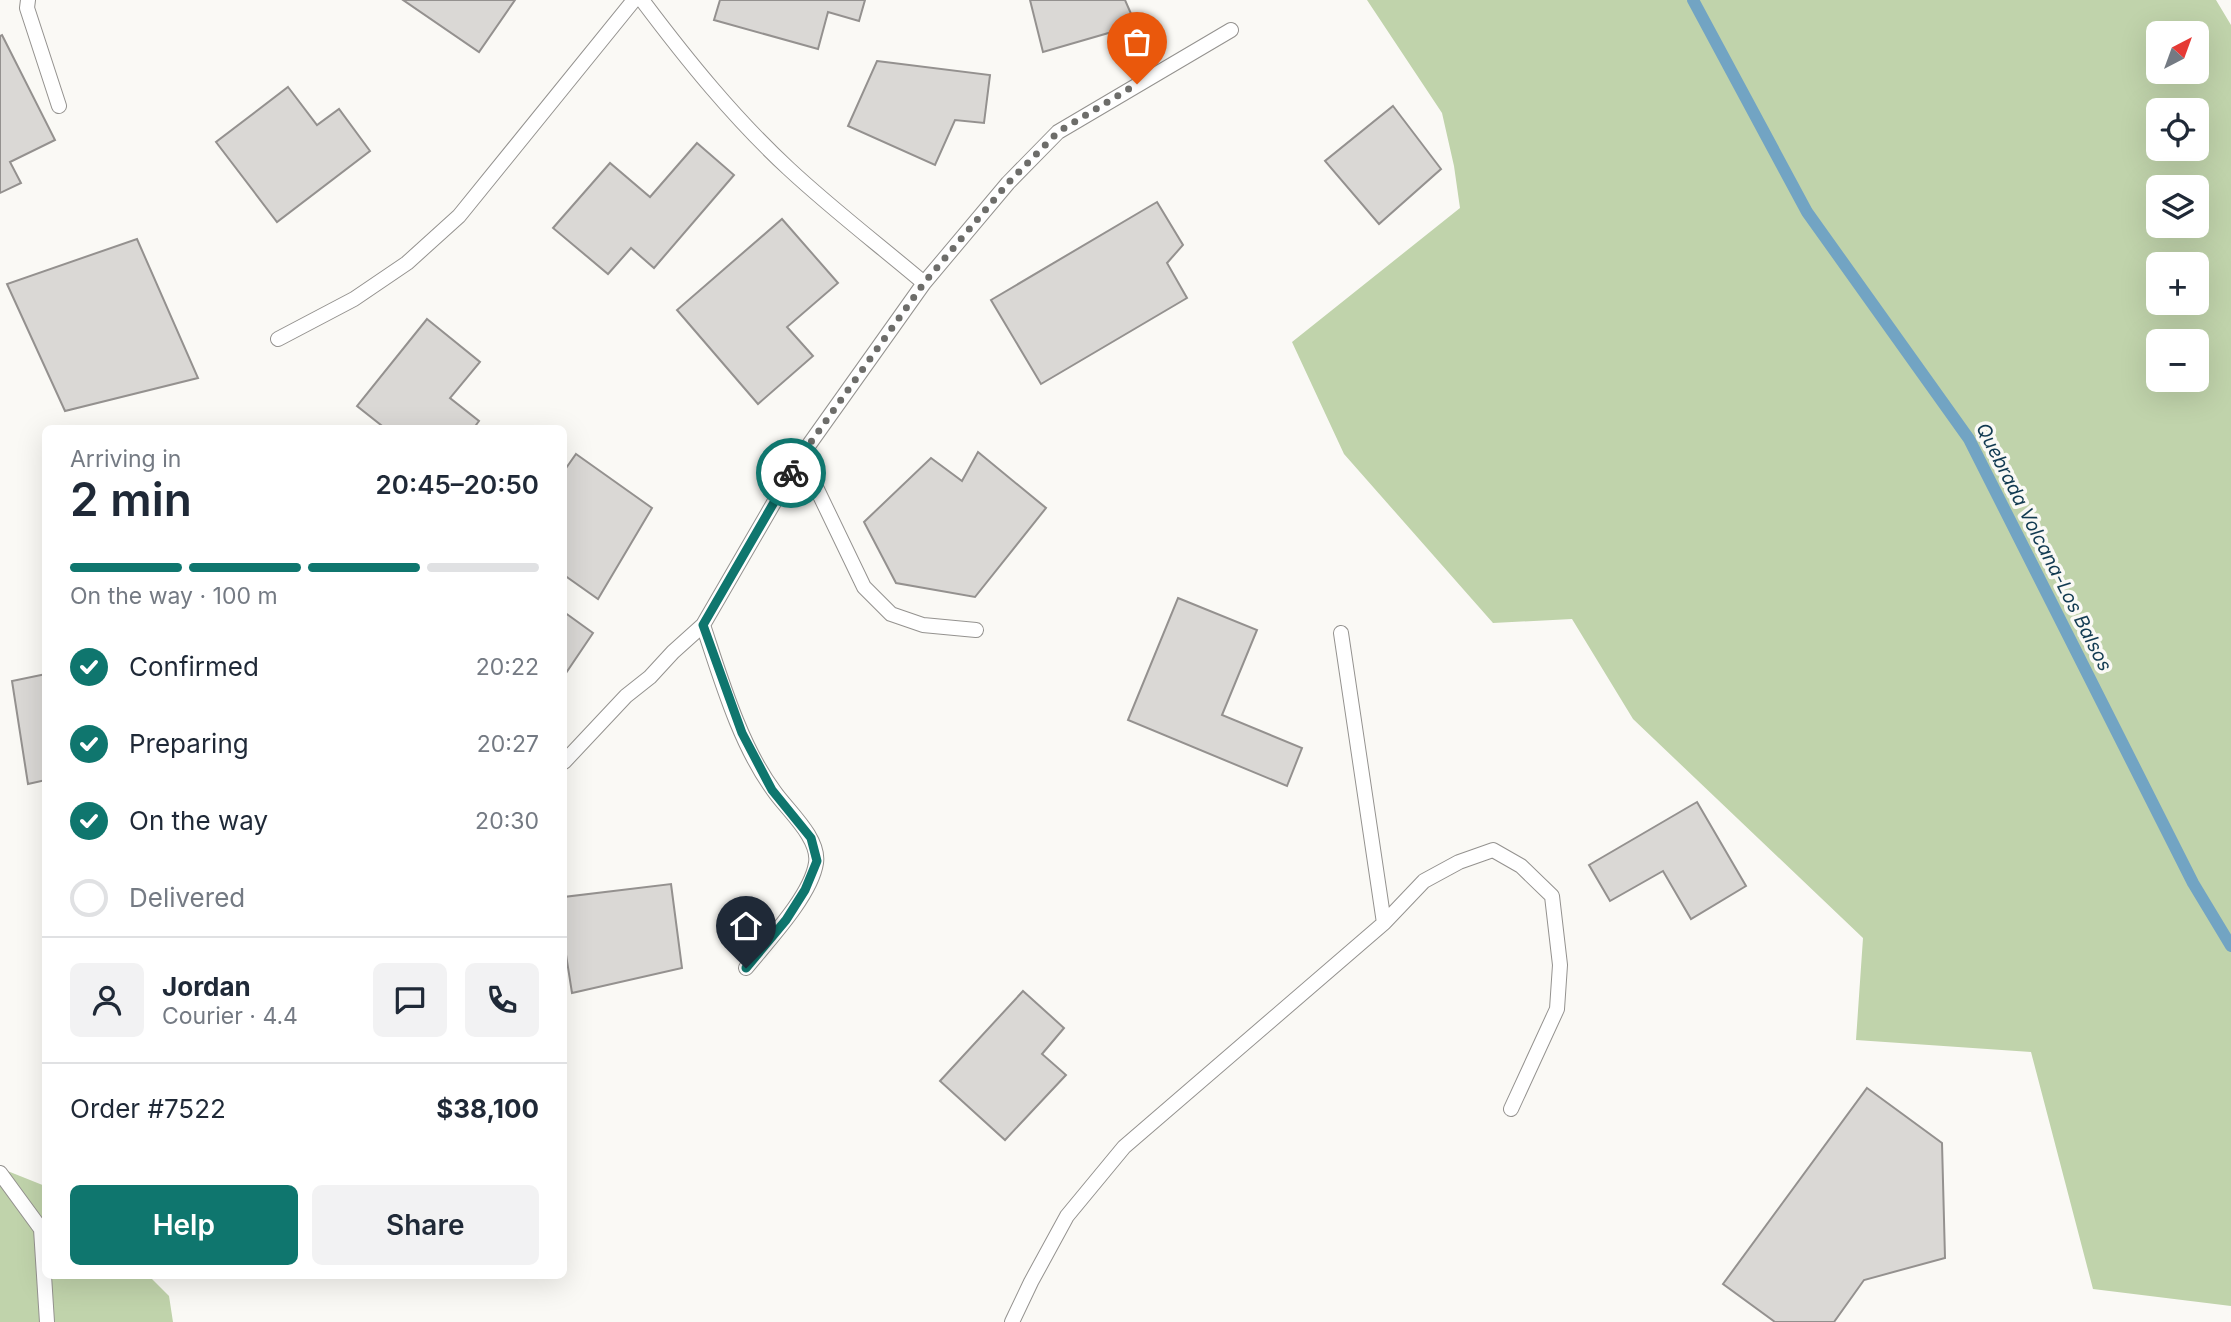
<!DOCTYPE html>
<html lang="en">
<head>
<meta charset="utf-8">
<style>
	:root { --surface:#fff; --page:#f2f2f3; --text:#1f2937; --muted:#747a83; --line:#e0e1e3; --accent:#0f766e }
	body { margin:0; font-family:Inter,sans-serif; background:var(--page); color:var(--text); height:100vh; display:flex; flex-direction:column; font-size:26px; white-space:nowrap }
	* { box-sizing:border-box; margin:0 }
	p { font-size:23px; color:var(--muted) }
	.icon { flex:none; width:38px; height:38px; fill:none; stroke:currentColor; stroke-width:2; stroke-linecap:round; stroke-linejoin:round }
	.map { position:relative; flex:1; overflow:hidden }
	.panel { position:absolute; left:42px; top:425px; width:525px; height:854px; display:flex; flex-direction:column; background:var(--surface); border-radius:10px; box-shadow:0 7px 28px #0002 }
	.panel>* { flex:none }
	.needle { width:46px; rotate:41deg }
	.buttons { position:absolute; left:2146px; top:21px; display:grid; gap:14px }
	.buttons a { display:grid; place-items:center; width:63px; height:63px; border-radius:10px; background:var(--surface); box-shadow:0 7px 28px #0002; font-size:35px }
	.pin { position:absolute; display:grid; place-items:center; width:60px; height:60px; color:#fff; margin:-72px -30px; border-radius:50% 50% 50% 0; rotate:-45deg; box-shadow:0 0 7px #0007 }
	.pin .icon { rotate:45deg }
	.courier { position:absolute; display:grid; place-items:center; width:70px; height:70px; margin:-35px; border:5px solid #0f766e; border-radius:50%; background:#fff; color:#222; box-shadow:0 2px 9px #0007 }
	.headline em { font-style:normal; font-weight:600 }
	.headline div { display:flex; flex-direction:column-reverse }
	.headline { display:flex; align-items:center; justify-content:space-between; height:119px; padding:0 28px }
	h1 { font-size:46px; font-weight:600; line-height:52px }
	.bar { display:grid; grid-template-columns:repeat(4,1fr); gap:10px 7px; align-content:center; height:84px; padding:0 28px }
	.bar i { height:9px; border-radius:5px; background:var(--line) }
	.bar .selected { background:var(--accent) }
	.bar p { grid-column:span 4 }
	.line { display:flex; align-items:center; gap:18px; padding:0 28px; border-top:2px solid var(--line) }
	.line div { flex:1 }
	.round { display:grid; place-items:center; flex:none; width:74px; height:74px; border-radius:10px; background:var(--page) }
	ol { padding:0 28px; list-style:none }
	li { display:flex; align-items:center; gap:21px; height:77px }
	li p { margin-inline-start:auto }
	li .icon { padding:7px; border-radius:50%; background:var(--accent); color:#fff; stroke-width:4 }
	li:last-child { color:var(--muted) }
	li i { width:38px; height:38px; border:4px solid var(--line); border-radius:50% }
	.button { display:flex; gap:14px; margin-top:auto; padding:14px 28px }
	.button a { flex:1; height:80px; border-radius:10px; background:var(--accent); color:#fff; font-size:28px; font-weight:600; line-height:80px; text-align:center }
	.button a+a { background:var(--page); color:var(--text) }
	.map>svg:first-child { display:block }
	.green { fill:#c0d3ab; fill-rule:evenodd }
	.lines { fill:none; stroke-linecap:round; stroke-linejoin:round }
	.stream { stroke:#72a4c3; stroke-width:12 }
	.building { fill:#dad8d5; stroke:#94918f; stroke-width:2 }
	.lane-casing { stroke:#94928f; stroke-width:16 }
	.lane { stroke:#fff; stroke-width:14 }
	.done { stroke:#6d6d6a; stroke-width:7; stroke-dasharray:0 12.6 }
	.route { stroke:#0f766e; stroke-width:9 }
	.labels { text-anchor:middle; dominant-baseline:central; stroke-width:7; stroke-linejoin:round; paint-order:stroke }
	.water-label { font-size:19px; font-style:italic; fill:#113a51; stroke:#faf9f5 }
</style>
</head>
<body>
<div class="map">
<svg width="2231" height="1322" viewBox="0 0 2231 1322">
	<rect width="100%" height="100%" fill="#faf9f5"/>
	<!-- green -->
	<path class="green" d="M1367,0h849l15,25v1281l-138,-17 -62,-237 -175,-12 7,-102 -230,-219 -61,-100 -79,4 -149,-169 -52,-112 168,-134 -6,-42 -12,-53zM2158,33h38v39h-38zM2158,110h38v39h-38zM2158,187h38v39h-38zM2158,264h38v39h-38zM2158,341h38v39h-38z
		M0,1168l45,18 1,90h103l20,20 4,26h-173z"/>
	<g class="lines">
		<!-- stream -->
		<path class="stream" d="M1693,0l114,212 162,227 224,444 38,63"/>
	</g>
	<!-- building -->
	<path class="building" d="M403,0h112l-36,52z
		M720,0h145l-6,21 -31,-9 -10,37 -104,-29z
		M1030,0h95l11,25 -93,27z
		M2,35l53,105 -45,22 11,21 -21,10v-157z
		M877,61l113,14 -6,48 -29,-3 -20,45 -87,-39z
		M288,87l29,38 22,-16 31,42 -93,71 -61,-80z
		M1393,106l48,63 -62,55 -54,-63z
		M697,143l37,32 -80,93 -23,-20 -23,26 -55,-46 57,-65 40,34z
		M1157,202l26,43 -16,18 20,35 -146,86 -50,-84z
		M782,219l56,64 -51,44 26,29 -55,48 -81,-94z
		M137,239l61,139 -133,33 -58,-127z
		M427,319l53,43 -30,36 29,23 -6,8h-87l-29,-23z
		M978,452l68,56 -71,89 -79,-14 -32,-61 67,-64 31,23z
		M576,454l76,54 -54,91 -34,-24v-104z
		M1178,598l79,32 -35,85 80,33 -15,38 -159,-66z
		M564,612l29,21 -29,43z
		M46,674v106l-18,4 -16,-103z
		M1697,802l49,84 -55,33 -28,-48 -53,30 -21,-36z
		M671,884l11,84 -110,25 -8,-51v-45z
		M1023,991l41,37 -22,26 24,21 -61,65 -65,-59z
		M1867,1088l75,55 3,115 -81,22 -30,42h-59l-52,-38z"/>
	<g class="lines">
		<!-- lane casing -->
		<g class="lane-casing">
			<path id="lane" d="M28,0l-1,8 32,98
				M642,0c45,60 92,118 147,169 43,40 90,76 135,114
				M278,339l76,-40 53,-36 52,-47 175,-216
				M801,456l63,131 27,27 32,11 53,5
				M703,625c18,54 37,120 71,166 13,19 46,47 42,72 -5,33 -49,79 -70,105
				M1341,633l43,290
				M564,762l62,-66 24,-19 23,-25 30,-27 98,-169 123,-173 84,-100 50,-51 173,-102
				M0,1173l41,56 6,93
				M1012,1322l19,-40 36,-66 57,-69 260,-224 40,-42 35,-19 34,-12 28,16 31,30 8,69 -3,44 -46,100"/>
		</g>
		<!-- lane -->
		<use href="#lane" class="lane"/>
	</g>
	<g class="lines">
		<!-- done -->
		<path class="done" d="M791,473l10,-17 123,-173 84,-100 50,-51 79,-48"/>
		<!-- route -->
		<path class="route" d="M746,968l40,-48 19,-30 12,-29 -6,-23 -39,-48 -30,-57 -39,-108 88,-152"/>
	</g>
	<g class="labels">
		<!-- water labels -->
		<g class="water-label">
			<text transform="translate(2044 547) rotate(63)">Quebrada Volcana-Los Balsos</text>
		</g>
	</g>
</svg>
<div class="buttons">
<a><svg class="needle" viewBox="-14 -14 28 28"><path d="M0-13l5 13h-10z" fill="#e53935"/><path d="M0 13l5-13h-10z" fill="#747a83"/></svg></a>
<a><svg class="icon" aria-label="locate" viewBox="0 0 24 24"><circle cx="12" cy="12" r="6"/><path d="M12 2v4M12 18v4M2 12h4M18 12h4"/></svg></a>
<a><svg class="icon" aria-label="layers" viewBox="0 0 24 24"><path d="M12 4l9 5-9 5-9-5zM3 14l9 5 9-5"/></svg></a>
<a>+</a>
<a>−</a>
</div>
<div class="pin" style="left:1137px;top:84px;background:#ea580c"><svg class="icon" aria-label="bag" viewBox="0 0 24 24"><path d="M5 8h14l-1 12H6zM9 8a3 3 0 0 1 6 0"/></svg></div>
<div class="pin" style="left:746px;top:968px;background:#1f2937"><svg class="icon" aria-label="home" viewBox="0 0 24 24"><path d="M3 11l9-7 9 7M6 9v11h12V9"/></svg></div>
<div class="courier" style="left:791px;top:473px"><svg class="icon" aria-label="bike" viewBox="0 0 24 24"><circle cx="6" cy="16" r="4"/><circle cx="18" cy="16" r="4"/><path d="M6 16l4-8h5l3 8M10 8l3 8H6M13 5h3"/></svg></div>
<section class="panel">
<div class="headline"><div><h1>2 min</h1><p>Arriving in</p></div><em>20:45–20:50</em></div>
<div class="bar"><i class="selected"></i><i class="selected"></i><i class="selected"></i><i></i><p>On the way · 100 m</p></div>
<ol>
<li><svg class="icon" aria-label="check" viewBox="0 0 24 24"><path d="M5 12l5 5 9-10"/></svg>Confirmed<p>20:22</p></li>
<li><svg class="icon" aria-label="check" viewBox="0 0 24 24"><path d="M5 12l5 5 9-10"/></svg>Preparing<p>20:27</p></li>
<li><svg class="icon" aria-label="check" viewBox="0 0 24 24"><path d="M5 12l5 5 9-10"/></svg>On the way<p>20:30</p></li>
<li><i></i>Delivered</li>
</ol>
<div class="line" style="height:126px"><a class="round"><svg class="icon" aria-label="person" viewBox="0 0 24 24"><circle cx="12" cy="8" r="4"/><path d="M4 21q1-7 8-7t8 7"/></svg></a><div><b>Jordan</b><p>Courier · 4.4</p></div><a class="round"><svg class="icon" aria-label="chat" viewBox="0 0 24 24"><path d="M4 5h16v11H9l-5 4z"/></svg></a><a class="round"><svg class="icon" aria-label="phone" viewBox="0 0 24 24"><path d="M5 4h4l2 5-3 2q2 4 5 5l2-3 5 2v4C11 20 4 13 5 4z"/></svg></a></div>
<div class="line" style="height:91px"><div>Order #7522</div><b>$38,100</b></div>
<div class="button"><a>Help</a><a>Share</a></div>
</section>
</div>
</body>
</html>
